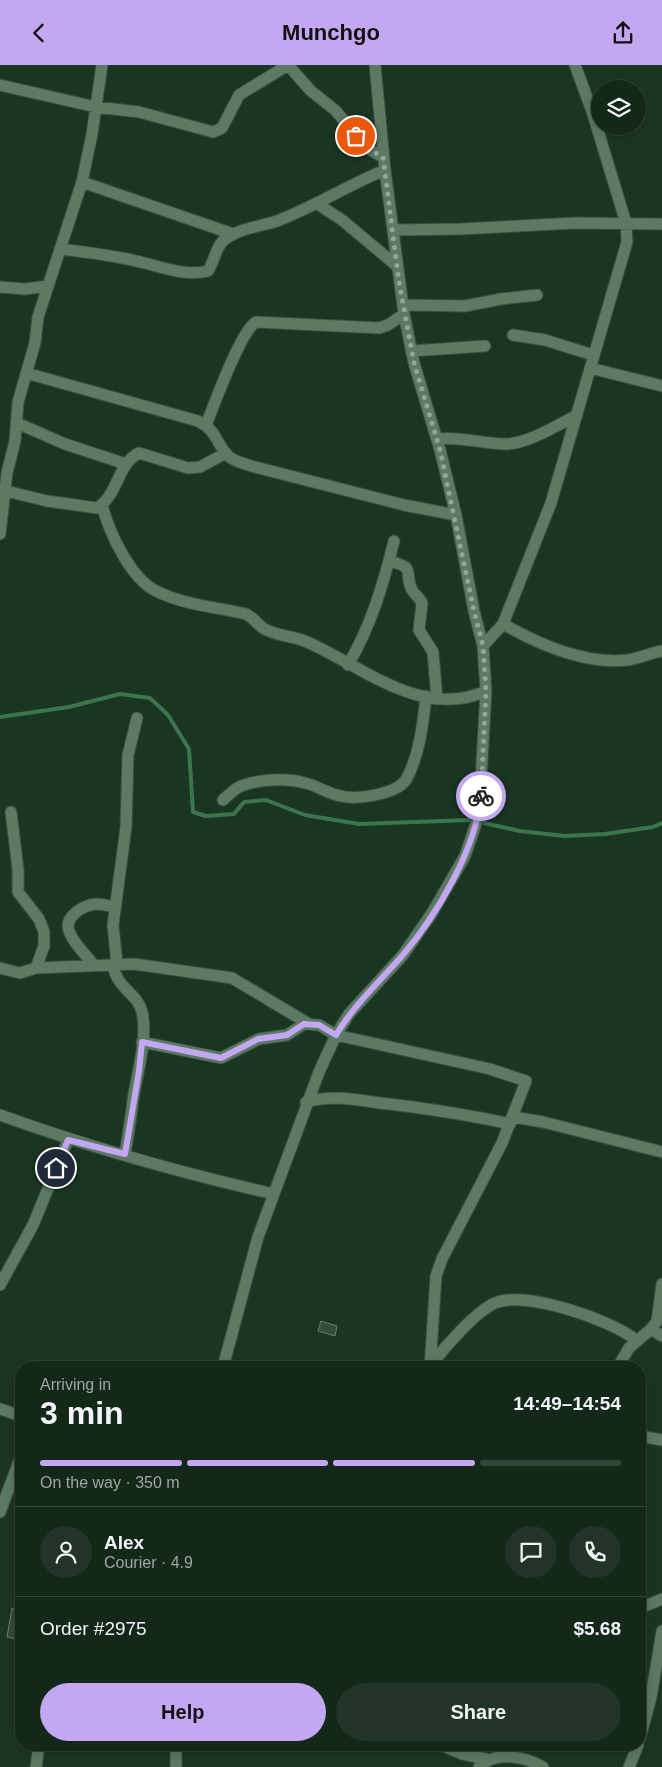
<!DOCTYPE html>
<html lang="en">
<head>
<meta charset="utf-8">
<style>
	:root { --surface:#14281a; --page:#213427; --text:#f1f3f6; --muted:#9da6a2; --line:#334439; --accent:#c4a7f1 }
	body { margin:0; font-family:Arial,sans-serif; background:var(--page); color:var(--text); height:100vh; display:flex; flex-direction:column; font-size:19px; white-space:nowrap }
	* { box-sizing:border-box; margin:0 }
	p { font-size:16px; color:var(--muted) }
	.icon { flex:none; width:28px; height:28px; fill:none; stroke:currentColor; stroke-width:2; stroke-linecap:round; stroke-linejoin:round }
	.map { position:relative; flex:1; overflow:hidden }
	.sheet { position:absolute; left:15px; top:1296px; width:631px; height:390px; display:flex; flex-direction:column; background:var(--surface); border-radius:20px; box-shadow:0 2px 12px #0003,0 0 0 1px var(--line) }
	.sheet>* { flex:none }
	.fabs { position:absolute; left:591px; top:15px; display:grid; gap:10px }
	.fabs a { display:grid; place-items:center; width:55px; height:55px; border-radius:50%; background:var(--surface); box-shadow:0 2px 12px #0003,0 0 0 1px var(--line); font-size:25px }
	.pin { position:absolute; display:grid; place-items:center; width:42px; height:42px; color:#fff; margin:-21px; border:2px solid #fff; border-radius:50%; box-shadow:0 1px 5px #0007 }
	.courier { position:absolute; display:grid; place-items:center; width:50px; height:50px; margin:-25px; border:4px solid #c4a7f1; border-radius:50%; background:#fff; color:#222; box-shadow:0 1px 6px #0007 }
	.headline em { font-style:normal; font-weight:700 }
	.headline div { display:flex; flex-direction:column-reverse }
	.headline { display:flex; align-items:center; justify-content:space-between; height:85px; padding:0 25px }
	h1 { font-size:32px; font-weight:700; line-height:38px }
	.bar { display:grid; grid-template-columns:repeat(4,1fr); gap:8px 5px; align-content:center; height:60px; padding:0 25px }
	.bar i { height:6px; border-radius:4px; background:var(--line) }
	.bar .current { background:var(--accent) }
	.bar p { grid-column:span 4 }
	.line { display:flex; align-items:center; gap:12px; padding:0 25px; border-top:1px solid var(--line) }
	.line div { flex:1 }
	.round { display:grid; place-items:center; flex:none; width:52px; height:52px; border-radius:26px; background:var(--page) }
	.button { display:flex; gap:10px; margin-top:auto; padding:10px 25px }
	.button a { flex:1; height:58px; border-radius:30px; background:var(--accent); color:#111; font-size:20px; font-weight:700; line-height:58px; text-align:center }
	.button a+a { background:var(--page); color:var(--text) }
	header { display:flex; justify-content:space-between; align-items:center; height:65px; padding:0 25px; background:var(--accent); color:#111; font-size:22px; font-weight:700 }
	.map>svg:first-child { display:block }
	.lines { fill:none; stroke-linecap:round; stroke-linejoin:round }
	.stream { stroke:#3c744d; stroke-width:4 }
	.building { fill:#324d39; stroke:#66836d }
	.minor-casing { stroke:#395040; stroke-width:13 }
	.minor { stroke:#5c7963; stroke-width:11 }
	.done { stroke:#93a698; stroke-width:5; stroke-dasharray:0 9 }
	.route { stroke:#c4a7f1; stroke-width:6 }
</style>
</head>
<body>
<header><svg class="icon" aria-label="back" viewBox="0 0 24 24"><path d="M15 5l-7 7 7 7"/></svg>Munchgo<svg class="icon" aria-label="share" viewBox="0 0 24 24"><path d="M12 15V3M7 8l5-5 5 5M5 13v7h14v-7"/></svg></header>
<div class="map">
<svg width="662" height="1702" viewBox="0 0 662 1702">
	<rect width="100%" height="100%" fill="#1b3523"/>
	<g class="lines">
		<!-- stream -->
		<path class="stream" d="M0,652l69,-10 51,-13 30,4 18,17 21,34 4,63 13,4 28,-2 10,-12 22,-2 39,15 54,9 111,-4 50,11 44,5 41,-2 48,-7 9,-4"/>
	</g>
	<!-- building -->
	<path class="building" d="M321,1256l16,5 -2,10 -17,-5z
		M12,1543l9,2 -4,29 -10,-2z"/>
	<g class="lines">
		<!-- minor casing -->
		<g class="minor-casing">
			<path id="minor" d="M288,0l23,26 24,19 32,38 16,9
				M0,20l96,22 43,5 74,20 9,-4 17,-33 49,-30
				M82,117l151,52
				M316,138l26,17 55,46
				M393,165l67,-1 115,-6 87,1
				M60,184c25,3 51,6 76,12 24,5 47,16 72,10 6,-9 8,-24 15,-30 15,-13 36,-14 54,-20 37,-14 71,-36 108,-51
				M0,222l25,2 23,-3
				M403,240l62,1 36,-7 36,-4
				M513,270l32,5 48,15
				M411,286l74,-5
				M590,303l72,18
				M26,308l172,48c18,9 17,19 28,33 6,7 17,9 25,12l153,39 52,10
				M17,358l48,21 61,20
				M206,360c8,-20 35,-95 50,-103l123,6 9,-3 16,-11
				M437,374c24,-3 45,5 69,5 21,0 52,-19 71,-29
				M6,426l41,10 50,7c21,-12 20,-44 42,-55l49,15 12,-1 26,-14
				M102,440c7,27 28,73 54,86 28,14 60,16 90,23 8,4 10,9 17,14 12,8 31,8 44,14 55,24 115,78 179,49
				M0,469l7,-61 8,-32 3,-39 17,-59 3,-26 44,-135 10,-48 10,-69
				M389,496c29,7 14,11 23,29 3,5 7,7 10,13l-3,27 14,22 4,47
				M503,559c35,20 83,41 125,36 11,-2 23,-7 34,-9
				M483,581l20,-22 48,-121 76,-261 -1,-19 -34,-112 -17,-46
				M348,600c23,-39 35,-80 46,-124
				M223,735c5,-4 11,-11 18,-14 19,-7 45,-8 64,-3 13,3 23,11 36,13 17,4 58,-2 66,-18 13,-25 16,-55 19,-82
				M11,747l7,57v23l21,27 5,13v14l-8,22
				M113,899c3,25 25,29 29,48 6,26 -5,62 -9,88 -2,18 -5,36 -8,54
				M117,899l-4,-39 13,-98 2,-72 9,-37
				M94,900c-8,-10 -21,-22 -25,-34 -5,-15 15,-26 27,-27 6,0 13,2 19,3
				M0,903l20,5 16,-5 98,-4 98,14 77,46
				M142,977l79,16 38,-19 28,-4 17,-11 15,1 17,10 154,34 36,12 -24,62 -60,116 -6,17 -6,91
				M306,1037c28,-8 55,-1 83,2 41,5 81,11 121,20
				M0,1050c89,32 181,58 274,79
				M513,1052l30,5 119,30
				M0,1220l33,-60 35,-85
				M651,1264l11,7
				M431,1300c14,-18 44,-53 64,-62 31,-13 116,17 141,37
				M223,1302l35,-130 61,-165 17,-37 13,-21 54,-59 29,-42 33,-57 14,-41 7,-124 -3,-45 -9,-35 -18,-96 -16,-65 -26,-87 -10,-49 -19,-144 -10,-105
				M618,1302l11,-19 22,-19 6,-8 5,-37
				M0,1344l21,7
				M640,1371l22,4
				M0,1447l21,-56
				M640,1543l22,-9
				M640,1673l11,-41 11,-66
				M441,1680l21,9 24,5
				M36,1702l3,-22
				M176,1702v-22
				M479,1702c16,-16 45,-11 64,0
				M629,1702l9,-22"/>
		</g>
		<!-- minor -->
		<use href="#minor" class="minor"/>
	</g>
	<g class="lines">
		<!-- done -->
		<path class="done" d="M356,71l11,12 16,9 16,125 15,81 26,87 34,161 9,35 3,45 -5,105"/>
		<!-- route -->
		<path class="route" d="M56,1103l12,-28 57,14 14,-83 3,-29 79,16 37,-19 29,-4 17,-11 15,1 17,10c18,-30 43,-53 66,-79 35,-41 74,-107 79,-160"/>
	</g>
</svg>
<div class="fabs">
<a><svg class="icon" aria-label="layers" viewBox="0 0 24 24"><path d="M12 4l9 5-9 5-9-5zM3 14l9 5 9-5"/></svg></a>
</div>
<div class="pin" style="left:356px;top:71px;background:#ea580c"><svg class="icon" aria-label="bag" viewBox="0 0 24 24"><path d="M5 8h14l-1 12H6zM9 8a3 3 0 0 1 6 0"/></svg></div>
<div class="pin" style="left:56px;top:1103px;background:#1f2937"><svg class="icon" aria-label="home" viewBox="0 0 24 24"><path d="M3 11l9-7 9 7M6 9v11h12V9"/></svg></div>
<div class="courier" style="left:481px;top:731px"><svg class="icon" aria-label="bike" viewBox="0 0 24 24"><circle cx="6" cy="16" r="4"/><circle cx="18" cy="16" r="4"/><path d="M6 16l4-8h5l3 8M10 8l3 8H6M13 5h3"/></svg></div>
<section class="sheet">
<div class="headline"><div><h1>3 min</h1><p>Arriving in</p></div><em>14:49–14:54</em></div>
<div class="bar"><i class="current"></i><i class="current"></i><i class="current"></i><i></i><p>On the way · 350 m</p></div>
<div class="line" style="height:90px"><a class="round"><svg class="icon" aria-label="person" viewBox="0 0 24 24"><circle cx="12" cy="8" r="4"/><path d="M4 21q1-7 8-7t8 7"/></svg></a><div><b>Alex</b><p>Courier · 4.9</p></div><a class="round"><svg class="icon" aria-label="chat" viewBox="0 0 24 24"><path d="M4 5h16v11H9l-5 4z"/></svg></a><a class="round"><svg class="icon" aria-label="phone" viewBox="0 0 24 24"><path d="M5 4h4l2 5-3 2q2 4 5 5l2-3 5 2v4C11 20 4 13 5 4z"/></svg></a></div>
<div class="line" style="height:65px"><div>Order #2975</div><b>$5.68</b></div>
<div class="button"><a>Help</a><a>Share</a></div>
</section>
</div>
</body>
</html>
